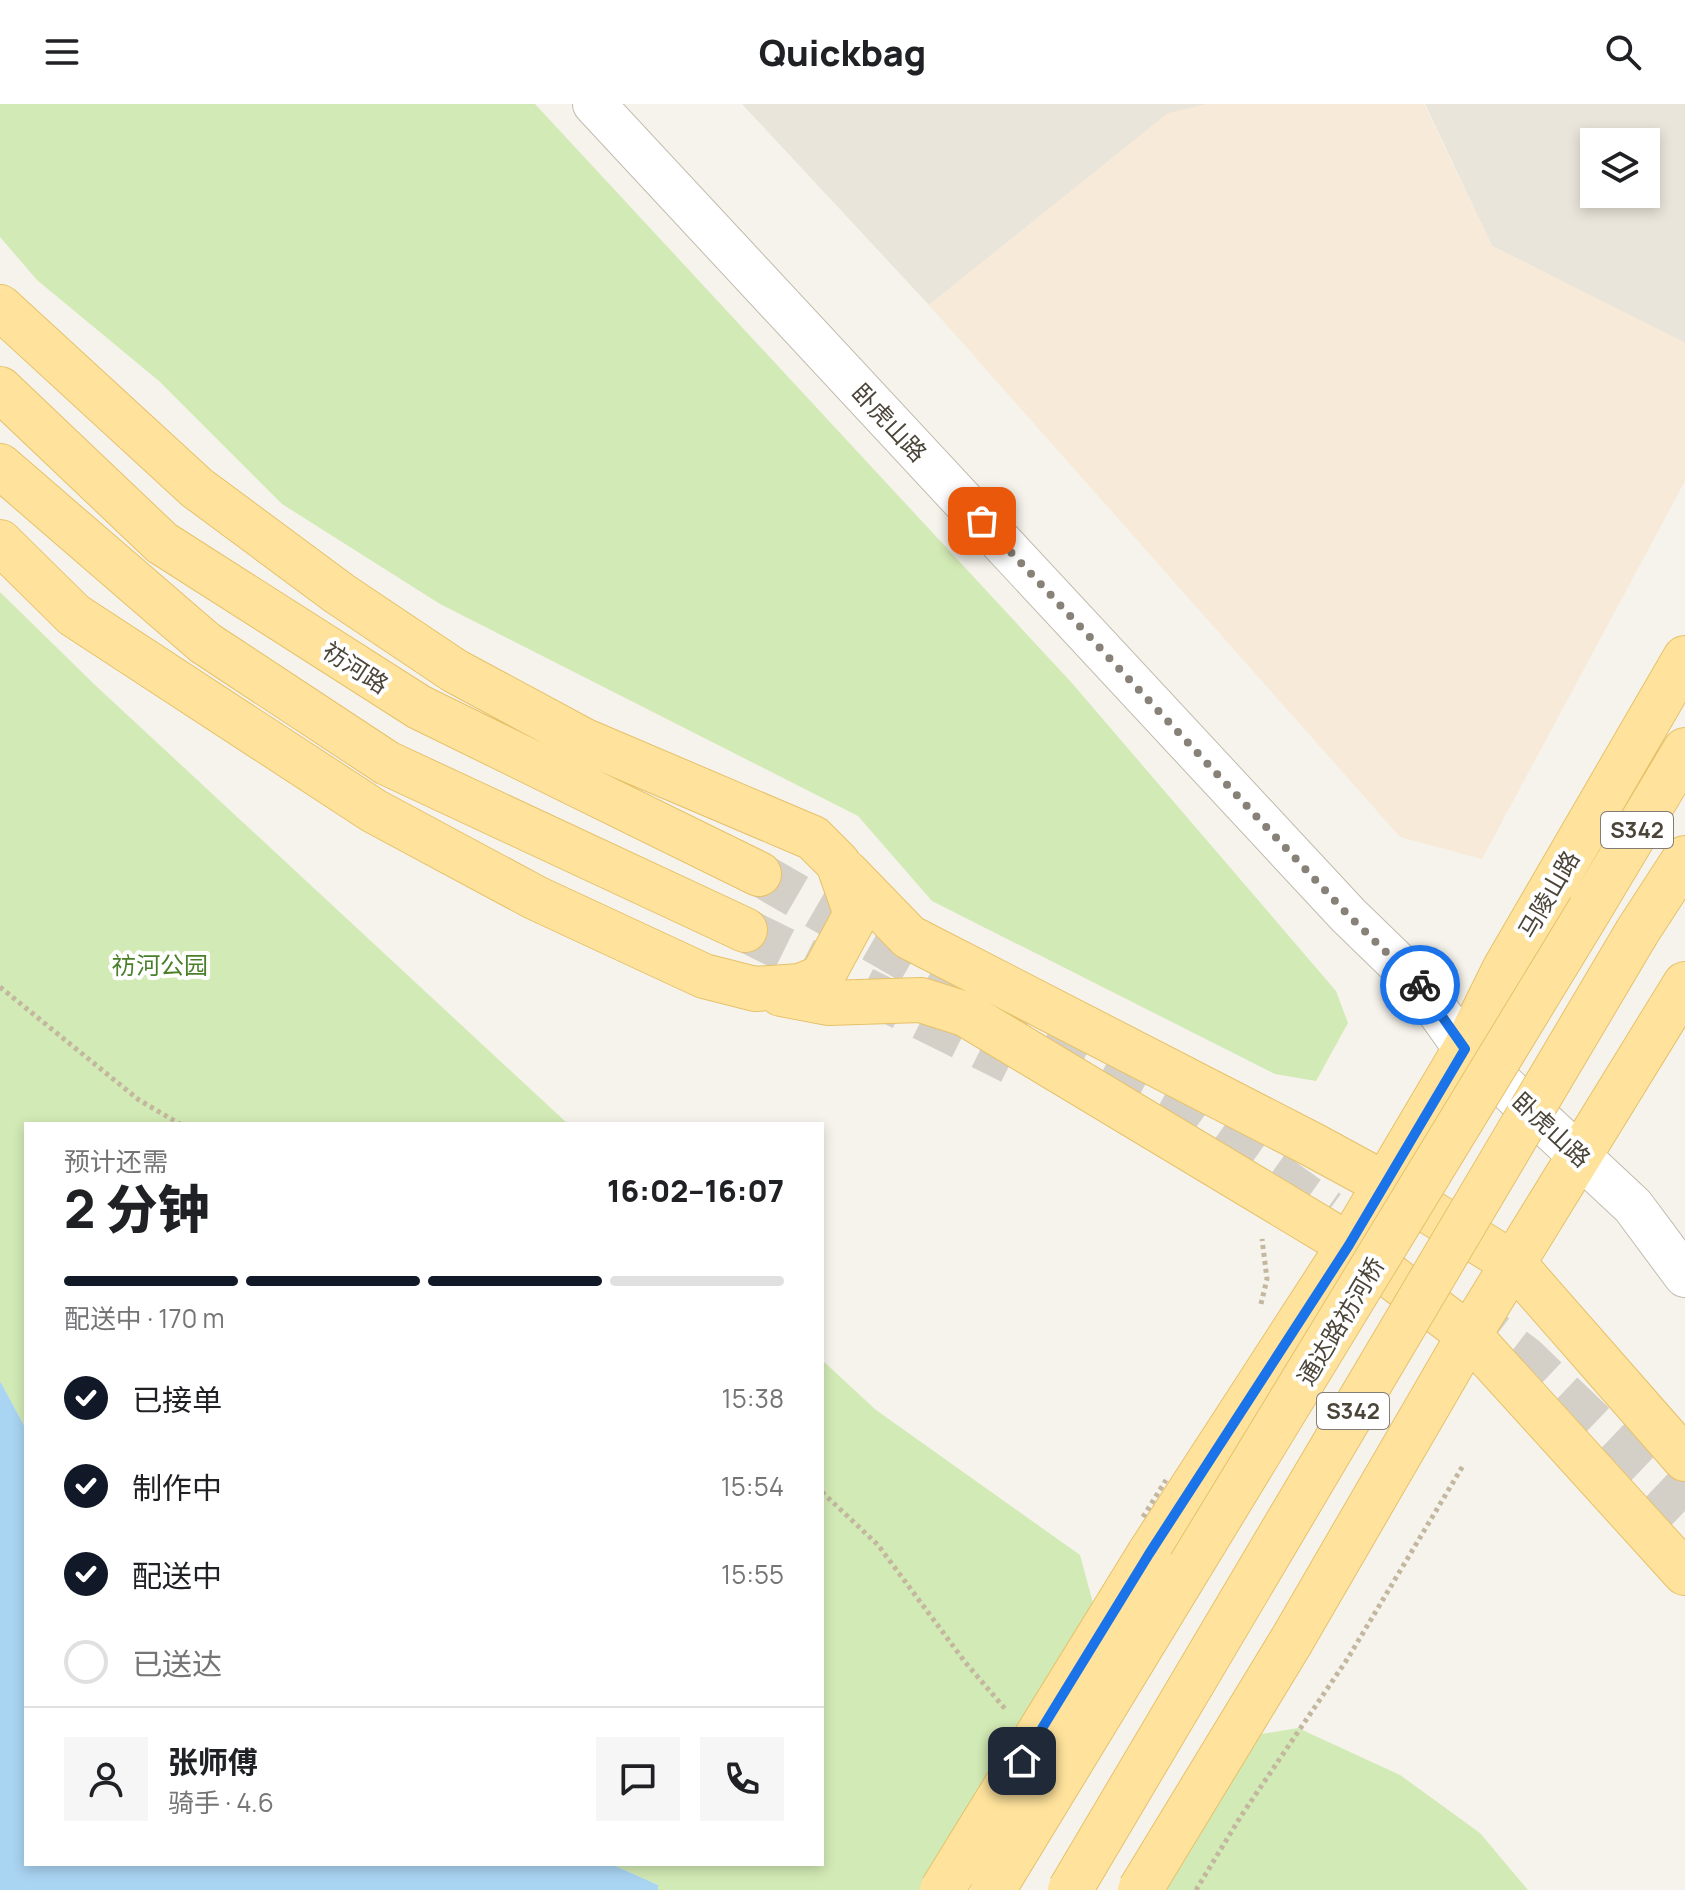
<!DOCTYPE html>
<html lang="zh">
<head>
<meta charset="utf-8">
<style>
	:root { --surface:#fff; --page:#f6f6f6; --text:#202124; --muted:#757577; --line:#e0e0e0; --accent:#111827 }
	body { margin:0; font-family:Manrope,"Noto Sans SC",sans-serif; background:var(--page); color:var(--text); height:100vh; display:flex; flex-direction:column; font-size:30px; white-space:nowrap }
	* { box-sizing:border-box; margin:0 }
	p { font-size:26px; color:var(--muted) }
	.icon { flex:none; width:44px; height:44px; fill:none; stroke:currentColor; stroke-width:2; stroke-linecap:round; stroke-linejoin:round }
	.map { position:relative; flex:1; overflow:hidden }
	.side { position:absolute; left:24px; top:1018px; width:800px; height:744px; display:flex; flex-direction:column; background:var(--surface); border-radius:0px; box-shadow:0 4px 12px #0003 }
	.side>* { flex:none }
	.tools { position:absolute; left:1580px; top:24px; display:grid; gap:16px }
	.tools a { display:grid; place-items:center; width:80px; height:80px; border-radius:0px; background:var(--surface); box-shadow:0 4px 12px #0003; font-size:40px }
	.pin { position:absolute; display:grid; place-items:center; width:68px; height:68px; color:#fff; margin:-34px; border-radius:16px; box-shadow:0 4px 12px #0006 }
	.courier { position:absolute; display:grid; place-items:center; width:80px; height:80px; margin:-40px; border:6px solid #1a73e8; border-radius:50%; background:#fff; color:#222; box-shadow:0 2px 10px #0007 }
	.headline em { font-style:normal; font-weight:800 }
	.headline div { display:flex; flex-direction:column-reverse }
	.headline { display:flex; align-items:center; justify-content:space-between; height:136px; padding:0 40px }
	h1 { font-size:52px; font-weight:800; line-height:60px }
	.bar { display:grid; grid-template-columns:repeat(4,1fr); gap:12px 8px; align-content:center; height:96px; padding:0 40px }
	.bar i { height:10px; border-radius:6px; background:var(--line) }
	.bar .current { background:var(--accent) }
	.bar p { grid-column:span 4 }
	.line { display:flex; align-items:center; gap:20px; padding:0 40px; border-top:2px solid var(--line) }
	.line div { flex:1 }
	.round { display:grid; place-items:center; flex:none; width:84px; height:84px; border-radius:0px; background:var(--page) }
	ol { padding:0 40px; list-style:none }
	li { display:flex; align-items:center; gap:24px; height:88px }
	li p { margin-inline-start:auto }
	li .icon { padding:8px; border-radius:50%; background:var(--accent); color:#fff; stroke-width:4 }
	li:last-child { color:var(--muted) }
	li i { width:44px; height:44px; border:4px solid var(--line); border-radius:50% }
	header { display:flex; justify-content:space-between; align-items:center; height:104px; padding:0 40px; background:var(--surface); font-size:36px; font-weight:800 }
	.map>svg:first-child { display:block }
	.residential { fill:#eae5da; fill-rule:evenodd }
	.commercial { fill:#f7ead8 }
	.green { fill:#d2eab5 }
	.water { fill:#a9d4f2 }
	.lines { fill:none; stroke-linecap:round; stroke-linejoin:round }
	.major-tunnel { stroke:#d4d0c8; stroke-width:44; stroke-dasharray:44 22; stroke-linecap:butt }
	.minor-casing { stroke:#c2bbae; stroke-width:44 }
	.major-casing { stroke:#e6c16a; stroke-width:46 }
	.path { stroke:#c4b79f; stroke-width:5; stroke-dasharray:4 4; stroke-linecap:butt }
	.minor { stroke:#fff; stroke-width:42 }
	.major { stroke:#ffe39c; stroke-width:44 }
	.major-bridge-casing { stroke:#e6c16a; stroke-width:46; stroke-linecap:butt }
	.path-bridge { stroke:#c4b79f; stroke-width:5; stroke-dasharray:4 4; stroke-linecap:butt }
	.major-bridge { stroke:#ffe39c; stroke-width:44 }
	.done { stroke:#878178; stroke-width:8; stroke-dasharray:0 14.4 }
	.route { stroke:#1a73e8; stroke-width:10 }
	.labels { text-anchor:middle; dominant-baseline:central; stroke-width:8; stroke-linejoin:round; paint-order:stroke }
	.shield { fill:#fff; stroke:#817c74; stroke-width:2 }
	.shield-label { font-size:22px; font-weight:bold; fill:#4b4439 }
	.street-label { font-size:24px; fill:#4b4439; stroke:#fff }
	.park-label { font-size:24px; fill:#4a7f2a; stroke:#fff }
</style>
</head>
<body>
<header><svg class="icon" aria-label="menu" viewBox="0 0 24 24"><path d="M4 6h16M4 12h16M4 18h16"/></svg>Quickbag<svg class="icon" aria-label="search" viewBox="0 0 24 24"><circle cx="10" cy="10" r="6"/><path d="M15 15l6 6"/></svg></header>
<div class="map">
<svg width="1685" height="1786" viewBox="0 0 1685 1786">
	<rect width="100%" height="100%" fill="#f6f3ec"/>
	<!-- residential -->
	<path class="residential" d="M742,0h466l-40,10 -239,191z
		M1425,0h260v239l-193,-97zM1594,38h52v52h-52z"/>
	<!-- commercial -->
	<path class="commercial" d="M1208,0h216l68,142 193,97v138l-203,378 -82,-22 -471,-532 239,-192z"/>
	<!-- green -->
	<path class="green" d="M0,0h535l536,578 265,309 12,32 -32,58 -41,-7 -343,-173 -74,-85 -418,-212 -158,-100 -123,-123 -122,-101 -37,-43z
		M0,488l95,93 473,439h-542v305l-26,-48z
		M822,1256l54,50 204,145 16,59 -163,276h-275v-5l-47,-21h211z
		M1298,1624l102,47 80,58 48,57h-383l87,-151z"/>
	<!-- water -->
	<path class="water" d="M0,1277l26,48v435h585l47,21v5h-658z"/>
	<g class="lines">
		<!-- major-tunnel -->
		<path class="major-tunnel" d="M759,770l223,129 217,117 129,92
			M745,826l266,132
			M1461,1205l64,49 160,153"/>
		<!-- minor casing -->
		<g class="minor-casing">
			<path id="minor" d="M594,0l754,811 70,68 47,66 168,157 52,70"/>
		</g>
		<!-- major casing -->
		<g class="major-casing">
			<path id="major" d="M0,203l197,181 143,106 115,77 130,70 228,97 25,25 18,51 -34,63 -22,9 -45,3 -51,-13 -168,-78 -162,-87 -300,-196 -74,-73
				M0,285l162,154 257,164 340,167
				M0,362l205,177 182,120 358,167
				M846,768l63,65 404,208 70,38 131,81 171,195
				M1590,805l95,-159
				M1637,828l48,-74
				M781,890l47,9 93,-3 44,14 384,231 120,90 216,238
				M1149,1450l200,-309 116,-196 40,-81 180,-310
				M1292,1536l177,-305 216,-351"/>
		</g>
		<!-- path -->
		<path class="path" d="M0,883l139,113 41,24
			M1261,1200l6,-25 -5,-40
			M822,1388l56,53 87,117 42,49
			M1196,1786l45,-74 107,-158 116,-194"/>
		<!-- minor -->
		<use href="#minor" class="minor"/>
		<!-- major -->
		<use href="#major" class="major"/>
		<!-- major-bridge casing -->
		<g class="major-bridge-casing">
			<path id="major-bridge" d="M942,1786l207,-336
				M993,1786l597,-981
				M1070,1786l567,-958
				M1140,1786l152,-250"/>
		</g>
		<!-- path-bridge -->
		<path class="path-bridge" d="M1143,1413l23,-37"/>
		<!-- major-bridge -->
		<use href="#major-bridge" class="major-bridge"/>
	</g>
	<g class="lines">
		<!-- done -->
		<path class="done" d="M982,417l366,394 72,70"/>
		<!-- route -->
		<path class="route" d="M1022,1657l127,-207 200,-309 116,-196 -45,-64"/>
	</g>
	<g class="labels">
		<!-- shield labels -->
		<g class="shield">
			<rect x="1601" y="708" width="72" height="36" rx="6"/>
			<rect x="1317" y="1289" width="72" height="36" rx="6"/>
		</g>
		<g class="shield-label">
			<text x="1637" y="726">S342</text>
			<text x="1353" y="1307">S342</text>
		</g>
		<!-- street labels -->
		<g class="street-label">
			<text transform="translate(890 318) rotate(47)">卧虎山路</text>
			<text transform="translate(356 563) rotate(33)">祊河路</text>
			<text transform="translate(1548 790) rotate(-60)">马陵山路</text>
			<text transform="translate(1552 1025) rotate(43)">卧虎山路</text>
			<text transform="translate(1340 1217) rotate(-59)">通达路祊河桥</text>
		</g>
		<!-- park labels -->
		<g class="park-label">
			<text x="160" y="860">祊河公园</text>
		</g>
	</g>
</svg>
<div class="tools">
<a><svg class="icon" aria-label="layers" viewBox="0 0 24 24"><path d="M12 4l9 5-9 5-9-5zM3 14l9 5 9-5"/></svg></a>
</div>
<div class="pin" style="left:982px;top:417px;background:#ea580c"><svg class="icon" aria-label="bag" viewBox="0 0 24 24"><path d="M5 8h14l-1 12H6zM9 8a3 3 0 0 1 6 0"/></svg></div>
<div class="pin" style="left:1022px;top:1657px;background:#1f2937"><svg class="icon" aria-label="home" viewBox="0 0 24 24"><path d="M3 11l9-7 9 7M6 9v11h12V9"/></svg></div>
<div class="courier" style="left:1420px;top:881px"><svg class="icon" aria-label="bike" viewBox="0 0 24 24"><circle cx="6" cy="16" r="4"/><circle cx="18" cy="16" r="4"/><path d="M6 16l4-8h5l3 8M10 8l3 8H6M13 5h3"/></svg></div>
<section class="side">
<div class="headline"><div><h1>2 分钟</h1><p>预计还需</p></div><em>16:02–16:07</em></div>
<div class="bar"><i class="current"></i><i class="current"></i><i class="current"></i><i></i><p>配送中 · 170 m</p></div>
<ol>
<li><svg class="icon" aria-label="check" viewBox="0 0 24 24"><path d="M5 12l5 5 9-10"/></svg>已接单<p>15:38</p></li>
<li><svg class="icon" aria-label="check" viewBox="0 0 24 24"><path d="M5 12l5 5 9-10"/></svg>制作中<p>15:54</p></li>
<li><svg class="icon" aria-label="check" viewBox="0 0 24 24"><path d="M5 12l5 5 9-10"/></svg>配送中<p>15:55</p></li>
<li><i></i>已送达</li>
</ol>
<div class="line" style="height:144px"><a class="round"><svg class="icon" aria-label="person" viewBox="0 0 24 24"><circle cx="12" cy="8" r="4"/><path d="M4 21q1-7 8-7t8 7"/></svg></a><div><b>张师傅</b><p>骑手 · 4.6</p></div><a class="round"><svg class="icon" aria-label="chat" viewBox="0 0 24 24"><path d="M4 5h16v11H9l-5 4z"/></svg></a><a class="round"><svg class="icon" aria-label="phone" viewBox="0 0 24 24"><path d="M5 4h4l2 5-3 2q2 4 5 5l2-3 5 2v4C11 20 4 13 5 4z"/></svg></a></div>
</section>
</div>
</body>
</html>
